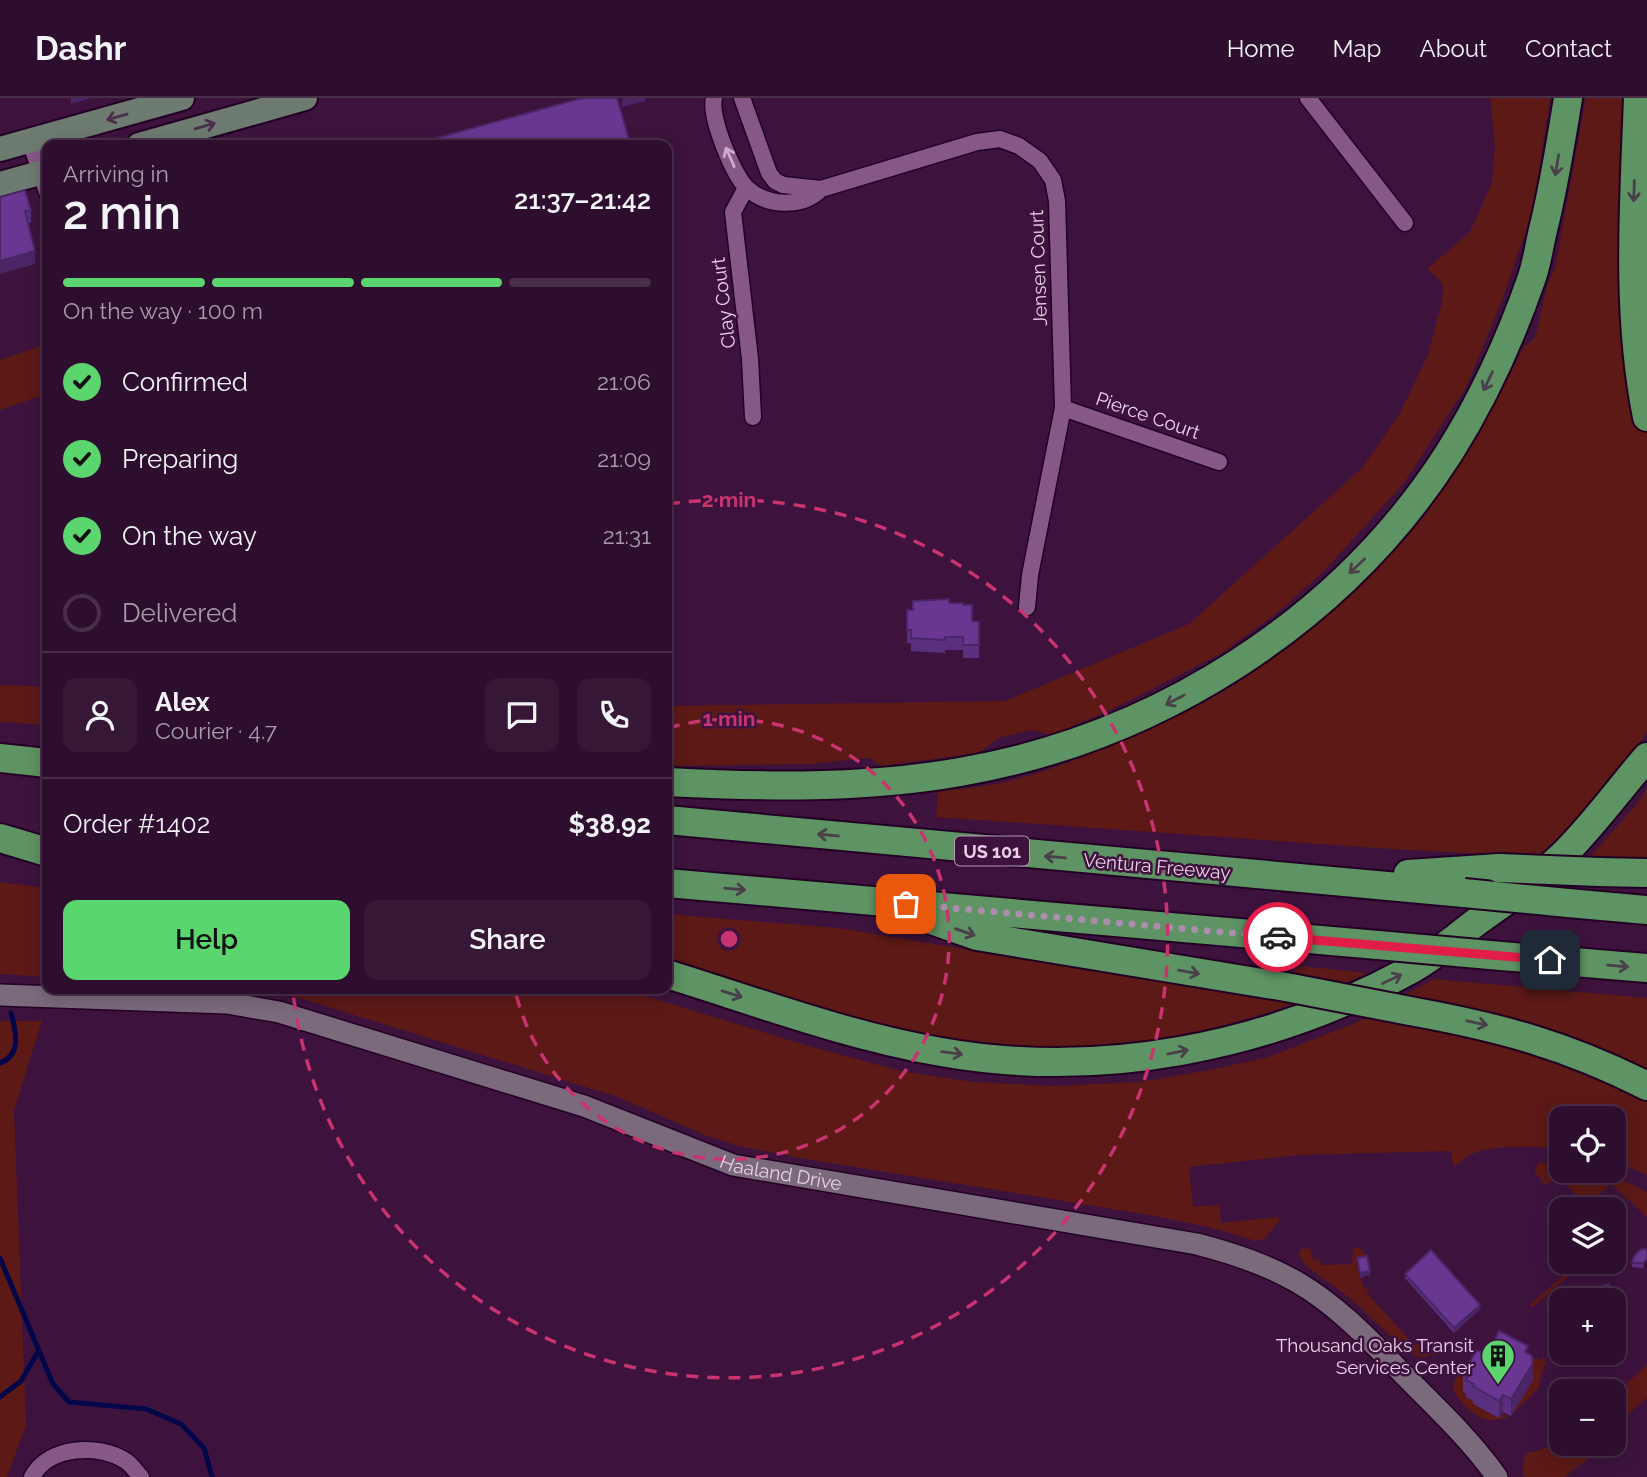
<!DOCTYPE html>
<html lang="en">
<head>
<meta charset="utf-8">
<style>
	:root { --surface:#2e0e2e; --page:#361736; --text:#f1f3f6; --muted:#a79caa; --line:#492e4a; --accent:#5bd56e }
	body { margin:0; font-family:Raleway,sans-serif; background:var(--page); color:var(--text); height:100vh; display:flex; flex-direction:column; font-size:26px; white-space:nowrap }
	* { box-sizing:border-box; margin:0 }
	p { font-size:23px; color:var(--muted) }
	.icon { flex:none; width:38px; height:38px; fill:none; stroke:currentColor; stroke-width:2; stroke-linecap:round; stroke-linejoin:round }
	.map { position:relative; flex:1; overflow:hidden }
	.drawer { position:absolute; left:42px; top:42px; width:630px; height:854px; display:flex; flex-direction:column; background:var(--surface); border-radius:14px; box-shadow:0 4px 18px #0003,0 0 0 2px var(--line) }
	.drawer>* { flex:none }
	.fabs { position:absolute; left:1549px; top:1008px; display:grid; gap:14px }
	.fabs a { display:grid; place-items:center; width:77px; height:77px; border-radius:14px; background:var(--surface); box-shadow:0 4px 18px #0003,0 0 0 2px var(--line); font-size:35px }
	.pin { position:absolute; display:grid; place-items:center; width:60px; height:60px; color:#fff; margin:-30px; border-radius:14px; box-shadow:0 4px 10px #0006 }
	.courier { position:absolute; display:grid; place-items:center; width:70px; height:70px; margin:-35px; border:5px solid #e11d48; border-radius:50%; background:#fff; color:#222; box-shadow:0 2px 9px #0007 }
	.overview em { font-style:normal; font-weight:600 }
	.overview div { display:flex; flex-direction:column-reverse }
	.overview { display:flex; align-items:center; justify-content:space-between; height:119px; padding:0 21px }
	h1 { font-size:46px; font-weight:600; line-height:52px }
	.bar { display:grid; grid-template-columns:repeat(4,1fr); gap:10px 7px; align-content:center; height:84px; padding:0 21px }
	.bar i { height:9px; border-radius:5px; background:var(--line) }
	.bar .current { background:var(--accent) }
	.bar p { grid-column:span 4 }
	.line { display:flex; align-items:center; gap:18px; padding:0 21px; border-top:2px solid var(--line) }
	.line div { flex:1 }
	.round { display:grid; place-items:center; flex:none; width:74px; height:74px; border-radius:14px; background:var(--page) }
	ol { padding:0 21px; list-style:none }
	li { display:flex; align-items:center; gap:21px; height:77px }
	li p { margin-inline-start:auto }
	li .icon { padding:7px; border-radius:50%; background:var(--accent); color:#111; stroke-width:4 }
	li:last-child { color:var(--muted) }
	li i { width:38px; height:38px; border:4px solid var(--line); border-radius:50% }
	.action { display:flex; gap:14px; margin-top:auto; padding:14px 21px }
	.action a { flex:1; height:80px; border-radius:14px; background:var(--accent); color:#111; font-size:28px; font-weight:600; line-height:80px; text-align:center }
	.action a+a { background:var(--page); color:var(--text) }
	header { display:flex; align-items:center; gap:42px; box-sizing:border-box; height:98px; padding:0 35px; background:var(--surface); border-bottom:2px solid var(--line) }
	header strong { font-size:33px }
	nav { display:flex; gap:38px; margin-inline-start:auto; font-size:24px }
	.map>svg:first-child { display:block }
	.green { fill:#5c1916 }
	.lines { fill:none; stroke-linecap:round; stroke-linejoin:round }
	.stream { stroke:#030749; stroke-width:5 }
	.street-casing { stroke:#220024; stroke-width:19 }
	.secondary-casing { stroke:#220024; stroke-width:24 }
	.primary-casing { stroke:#220024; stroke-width:28 }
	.highway-casing { stroke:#220024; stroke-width:32 }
	.street { stroke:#875887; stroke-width:16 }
	.secondary { stroke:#7b6a7c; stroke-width:21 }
	.primary { stroke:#6e7b71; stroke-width:24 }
	.highway { stroke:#5e9363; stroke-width:28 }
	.highway-bridge-casing { stroke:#220024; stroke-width:32; stroke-linecap:butt }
	.highway-bridge { stroke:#5e9363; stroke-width:28 }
	.wall { fill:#5a2f7e }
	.shaded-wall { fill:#4a2666 }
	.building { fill:#693792; stroke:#4a2666; stroke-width:2 }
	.oneway { stroke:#492d4b }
	.oneway2 { stroke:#ccabcc }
	.oneway3 { stroke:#49404b }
	.done { stroke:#ad8dad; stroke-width:7; stroke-dasharray:0 12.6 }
	.route { stroke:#e11d48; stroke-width:9 }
	.ring { fill:none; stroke:#c83370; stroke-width:3.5; stroke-dasharray:12 9 }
	.labels { text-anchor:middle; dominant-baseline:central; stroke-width:5; stroke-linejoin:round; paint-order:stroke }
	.shield { fill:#3d133e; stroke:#b697b6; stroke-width:2 }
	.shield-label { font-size:18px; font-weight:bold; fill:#eacfe9 }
	.street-label { font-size:19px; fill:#eacfe9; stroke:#3d133e }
	.poi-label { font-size:19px; fill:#eacfe9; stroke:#3d133e; text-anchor:end }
	.centre { fill:#c83370; stroke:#3d133e; stroke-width:3.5 }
	.ring-label { font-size:21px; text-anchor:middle; font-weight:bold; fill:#c83370; stroke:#3d133e; stroke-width:5; stroke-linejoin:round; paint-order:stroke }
</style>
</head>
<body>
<header>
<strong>Dashr</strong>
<nav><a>Home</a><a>Map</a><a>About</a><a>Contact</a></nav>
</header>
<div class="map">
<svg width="1647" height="1379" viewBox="0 0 1647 1379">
	<rect width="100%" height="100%" fill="#3d133e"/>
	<!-- green -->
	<path class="green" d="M1490,0h60l-17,112 -32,93 -35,84 -62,96 -80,88 -46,41 -56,41 -111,57 -60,25 -19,-5 -34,8 -19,15 -98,13 -11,-8 -60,6 -143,2v-60l338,-5 184,-77 173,-156 37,-53 29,-60 13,-49 2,-17 -2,-7 -14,-13 43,-37 22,-49 3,-38z
		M1586,0h61v634l-53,72 -53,53 -149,-8 -456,-32 2,-27c66,-1 127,-24 187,-51 24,-11 50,-20 73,-33 74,-40 141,-96 197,-159 10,-12 22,-24 31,-36 38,-52 69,-108 98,-164l11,-9 13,-55 7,-15z
		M47,246v50l-47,16v-50z
		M0,587l47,2v38l-47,-3z
		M1647,691v71l-58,-2 48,-54z
		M0,784l47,6v89l-47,-3z
		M667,816l172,14 442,74 22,-20 -22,-3 19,-13 68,7c-128,60 -268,88 -409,67 -96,-14 -198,-52 -292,-80z
		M1433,881l214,19v78l-247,-78z
		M254,891h368l190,58 89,24 72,11 80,4 87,-4 70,-12 59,-13 101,-40 108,19 75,22 94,41v76l-33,-15v-42h-53v31c-25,-2 -70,-6 -93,7 -4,3 -8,7 -13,10l-2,-1 -2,-14 -152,4 -110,12 4,40 26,-2 2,18 56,-6 3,3 -16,19 -7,2 -49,-14 -53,-11 -355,-58 -61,-12 -34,-11 -87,-38 -318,-99z
		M0,923h42l-28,89 12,315 -19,52h-7z
		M1539,1065l22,1v7c40,0 51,3 86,21v25l-36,-33 -19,16 8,9h-12l-29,-32 -14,8 -11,-14z
		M1359,1149l9,11 -12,4 8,27 6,-1 -4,4 49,54 13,-8 11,11 -5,7 -3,-2c-7,5 -14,3 -22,-1l-58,-54 -46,-34 -4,-8h-3l3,-8 9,-1 3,11 7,1 1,5 31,-1 1,-16z
		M1567,1174l3,3 -37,32 -3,-2z
		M1494,1247l4,1 -22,21 -13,25 11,10 -1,2 26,14 4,-5 5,4c-8,2 -15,5 -23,2 -11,-3 -34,-22 -31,-36 3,-11 30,-33 40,-38z
		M1531,1259l10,3 2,-3 3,2 -8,30 -25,24 20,-33z
		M1647,1267v33l-30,26 -3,-4v-25z
		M1561,1346h17l12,13 -25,20h-40l-3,-6 3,-11 -3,-3 6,-4z"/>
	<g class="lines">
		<!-- stream -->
		<path class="stream" d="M0,965c22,-8 16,-32 11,-50
			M0,1160l53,126 16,18 77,7 35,15 23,24 8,29
			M0,1299l21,-16 18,-31"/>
		<!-- street casing -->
		<g class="street-casing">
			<path id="street" d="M714,0c-5,18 19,77 33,90 20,19 56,20 74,1
				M742,0l27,75 6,8 8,4 38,4 156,-47 23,-3 19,7 21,15 13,19 4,21 6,207 -33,167 -3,32
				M1308,0l97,125
				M30,43l17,51
				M746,90l-13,24 17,147 3,58
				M1063,310l156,54
				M32,1379c16,-31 67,-34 94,-16 6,4 10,11 15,16"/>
		</g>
		<!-- secondary casing -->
		<g class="secondary-casing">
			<g id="secondary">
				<path id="s1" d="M0,897l227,8 52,9 305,94 149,59 464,79c35,9 69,20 100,38 45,26 81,67 117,103 30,30 59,58 83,92"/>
			</g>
		</g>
		<!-- primary casing -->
		<g class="primary-casing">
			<path id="primary" d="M139,47l166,-47
				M0,51l182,-51
				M0,86l47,-13"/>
		</g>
		<!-- highway casing -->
		<g class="highway-casing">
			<path id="highway" d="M1638,0c-4,107 -12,214 9,319
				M0,660l47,5
				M667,684c97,5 197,7 293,-10 197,-34 381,-150 489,-319 34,-54 61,-113 82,-173 6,-16 8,-34 12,-50 11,-44 18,-88 25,-132
				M667,722l797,73
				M0,740l47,14
				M1599,774l48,1
				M1408,776l91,-6
				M667,785l711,62
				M1568,805l79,7
				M917,817l60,21 309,51
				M1501,858l146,12
				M667,876c90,28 181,62 274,78 159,28 325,-4 467,-81 25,-13 48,-34 71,-51 30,-21 60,-42 86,-67 30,-30 55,-65 82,-96
				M1410,913c89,16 156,34 237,75"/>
		</g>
		<!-- street -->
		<use href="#street" class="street"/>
		<!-- secondary -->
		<use href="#secondary" class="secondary"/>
		<!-- primary -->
		<use href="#primary" class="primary"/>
		<!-- highway -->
		<use href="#highway" class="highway"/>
		<!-- highway-bridge casing -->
		<g class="highway-bridge-casing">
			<path id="highway-bridge" d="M1499,770l100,4
				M1464,795l104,10
				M1378,847l123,11
				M1286,889l124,24"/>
		</g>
		<!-- highway-bridge -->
		<use href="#highway-bridge" class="highway-bridge"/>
	</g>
	<!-- wall -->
	<path class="wall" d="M0,99l31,13v13h-3l7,41z
		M949,505l14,2 9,16 7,1v36h-16v-8h-18v3l-34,-2v-8h-4v-33h6z
		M1647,1151l-4,19 -11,-1v-4z
		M1405,1176l75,35 -26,24 -49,-55z
		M1561,1225v16l-7,-1v-4z
		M1528,1256l5,26 -22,36 -8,-4 -4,6 -26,-14v-3l-7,-4v-3l-3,-2v-17l24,-20z"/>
	<!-- shaded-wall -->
	<path class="shaded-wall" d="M71,0h20l-20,6z
		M622,0h23v3l-23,6z
		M629,41v6h-23z
		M35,153v13l-35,10v-13z
		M1370,1173v4l-10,3v-5z
		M1480,1207v4l-26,24v-5z
		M1533,1265v17l-22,36v-17z
		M1503,1297v17l-4,6v-17z"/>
	<!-- building -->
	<path class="building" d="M582,0h35l12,41 -23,6h-195z
		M25,92l6,20 -6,1 10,40 -35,10v-64z
		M949,501v4h14v2h9v16l7,1v23h-16v-8h-18v3l-34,-2v-8h-4v-20h6v-9z
		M1641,1151h6v10l-4,4h-11l2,-7z
		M1431,1152l49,55 -26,23 -49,-54z
		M1367,1158l3,15 -10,2 -3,-15z
		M1609,1186v11l-6,4 -10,-1 5,-11z
		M1561,1225v11h-7l4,-10z
		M1499,1233l29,15 -3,6 7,4 1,7 -22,36 -8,-4 -4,6 -26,-15 1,-2 -8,-4 2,-3 -5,-2 13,-25 11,5z"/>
	<!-- one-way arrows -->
	<defs><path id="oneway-shaft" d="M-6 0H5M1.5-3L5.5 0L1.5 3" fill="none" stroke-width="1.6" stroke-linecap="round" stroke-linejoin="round" transform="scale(1.75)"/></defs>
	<g class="oneway">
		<use href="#oneway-shaft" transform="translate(117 19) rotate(164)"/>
		<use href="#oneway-shaft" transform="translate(205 28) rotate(-16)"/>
	</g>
	<use class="oneway2" href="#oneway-shaft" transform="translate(730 59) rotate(-114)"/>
	<g class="oneway3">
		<use href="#oneway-shaft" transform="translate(1557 67) rotate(99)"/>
		<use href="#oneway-shaft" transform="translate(1634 93) rotate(92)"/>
		<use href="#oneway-shaft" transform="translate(1488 283) rotate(116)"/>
		<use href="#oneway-shaft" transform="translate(1357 468) rotate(137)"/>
		<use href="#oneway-shaft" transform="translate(1175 602) rotate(152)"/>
		<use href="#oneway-shaft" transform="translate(828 737) rotate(-175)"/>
		<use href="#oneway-shaft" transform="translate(1055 759) rotate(-175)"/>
		<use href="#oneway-shaft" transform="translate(735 791) rotate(5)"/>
		<use href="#oneway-shaft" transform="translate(965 834) rotate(19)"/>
		<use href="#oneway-shaft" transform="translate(1618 868) rotate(5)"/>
		<use href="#oneway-shaft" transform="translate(1189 874) rotate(10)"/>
		<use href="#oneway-shaft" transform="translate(1392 881) rotate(-25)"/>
		<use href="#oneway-shaft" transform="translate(732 896) rotate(17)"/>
		<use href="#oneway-shaft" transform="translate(1477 925) rotate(12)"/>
		<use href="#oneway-shaft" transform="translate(1178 954) rotate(-12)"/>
		<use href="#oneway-shaft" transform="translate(952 955) rotate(7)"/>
	</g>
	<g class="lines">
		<!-- done -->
		<path class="done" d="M906,806l372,33"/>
		<!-- route -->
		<path class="route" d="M1278,839l272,23"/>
	</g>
	<!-- distance rings -->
	<g class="ring">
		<path d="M668 630A220 220 0 1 1 515 892"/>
		<path d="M668 406A439 439 0 1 1 293 895"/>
	</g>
	<!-- icons -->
	<defs>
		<g id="building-pin" transform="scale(1.75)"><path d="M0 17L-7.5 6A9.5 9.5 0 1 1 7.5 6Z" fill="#5bd56e" stroke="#3d133e"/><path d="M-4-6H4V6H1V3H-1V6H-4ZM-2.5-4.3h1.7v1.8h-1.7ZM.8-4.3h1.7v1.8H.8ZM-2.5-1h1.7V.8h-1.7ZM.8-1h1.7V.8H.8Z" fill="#111"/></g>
	</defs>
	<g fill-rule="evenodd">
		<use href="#building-pin" x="1498" y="1258"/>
	</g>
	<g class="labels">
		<!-- shield labels -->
		<rect class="shield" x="955" y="738.5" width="74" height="29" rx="5"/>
		<g class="shield-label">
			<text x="992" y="753">US 101</text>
		</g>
		<!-- street labels -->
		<g class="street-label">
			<text transform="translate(1038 170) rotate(-92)">Jensen Court</text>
			<text transform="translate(723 205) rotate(-97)">Clay Court</text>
			<text transform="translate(1148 317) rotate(19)">Pierce Court</text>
			<text transform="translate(1157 768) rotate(5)">Ventura Freeway</text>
			<text stroke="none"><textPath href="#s1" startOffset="808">Haaland Drive</textPath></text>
		</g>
		<!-- poi labels -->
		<g class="poi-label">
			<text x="1474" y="1247">Thousand Oaks Transit<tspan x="1474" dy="22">Services Center</tspan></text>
		</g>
	</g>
	<circle cx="729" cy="841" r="10" class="centre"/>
	<g class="ring-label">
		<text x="729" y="409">2 min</text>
		<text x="729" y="628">1 min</text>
	</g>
</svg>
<div class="fabs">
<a><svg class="icon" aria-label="locate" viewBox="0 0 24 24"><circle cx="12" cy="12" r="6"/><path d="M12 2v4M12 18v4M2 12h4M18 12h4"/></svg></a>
<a><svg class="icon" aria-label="layers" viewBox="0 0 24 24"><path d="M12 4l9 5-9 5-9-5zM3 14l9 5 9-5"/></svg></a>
<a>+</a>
<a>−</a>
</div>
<div class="pin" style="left:906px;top:806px;background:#ea580c"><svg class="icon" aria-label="bag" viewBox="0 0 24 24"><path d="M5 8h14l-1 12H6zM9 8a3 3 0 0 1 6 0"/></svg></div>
<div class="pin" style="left:1550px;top:862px;background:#1f2937"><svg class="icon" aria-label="home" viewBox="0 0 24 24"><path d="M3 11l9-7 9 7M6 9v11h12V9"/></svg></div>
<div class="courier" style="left:1278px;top:839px"><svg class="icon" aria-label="car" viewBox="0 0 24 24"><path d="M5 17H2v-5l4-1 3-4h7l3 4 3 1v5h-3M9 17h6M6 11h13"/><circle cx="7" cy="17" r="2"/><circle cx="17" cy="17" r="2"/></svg></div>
<section class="drawer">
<div class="overview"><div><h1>2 min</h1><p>Arriving in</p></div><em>21:37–21:42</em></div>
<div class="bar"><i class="current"></i><i class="current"></i><i class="current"></i><i></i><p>On the way · 100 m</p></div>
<ol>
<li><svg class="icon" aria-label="check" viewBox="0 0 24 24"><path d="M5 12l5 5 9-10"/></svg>Confirmed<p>21:06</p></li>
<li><svg class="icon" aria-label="check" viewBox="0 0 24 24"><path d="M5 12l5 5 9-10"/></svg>Preparing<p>21:09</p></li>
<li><svg class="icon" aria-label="check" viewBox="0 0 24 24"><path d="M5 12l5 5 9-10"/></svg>On the way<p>21:31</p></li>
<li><i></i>Delivered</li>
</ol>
<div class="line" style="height:126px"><a class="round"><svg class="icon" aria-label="person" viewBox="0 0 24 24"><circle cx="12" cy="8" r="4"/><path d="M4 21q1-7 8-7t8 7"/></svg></a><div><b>Alex</b><p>Courier · 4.7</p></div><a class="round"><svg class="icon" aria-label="chat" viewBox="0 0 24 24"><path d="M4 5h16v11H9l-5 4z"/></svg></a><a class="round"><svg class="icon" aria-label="phone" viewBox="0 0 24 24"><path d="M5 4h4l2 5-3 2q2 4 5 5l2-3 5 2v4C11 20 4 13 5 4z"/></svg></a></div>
<div class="line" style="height:91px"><div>Order #1402</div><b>$38.92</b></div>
<div class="action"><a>Help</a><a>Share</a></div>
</section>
</div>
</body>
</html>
